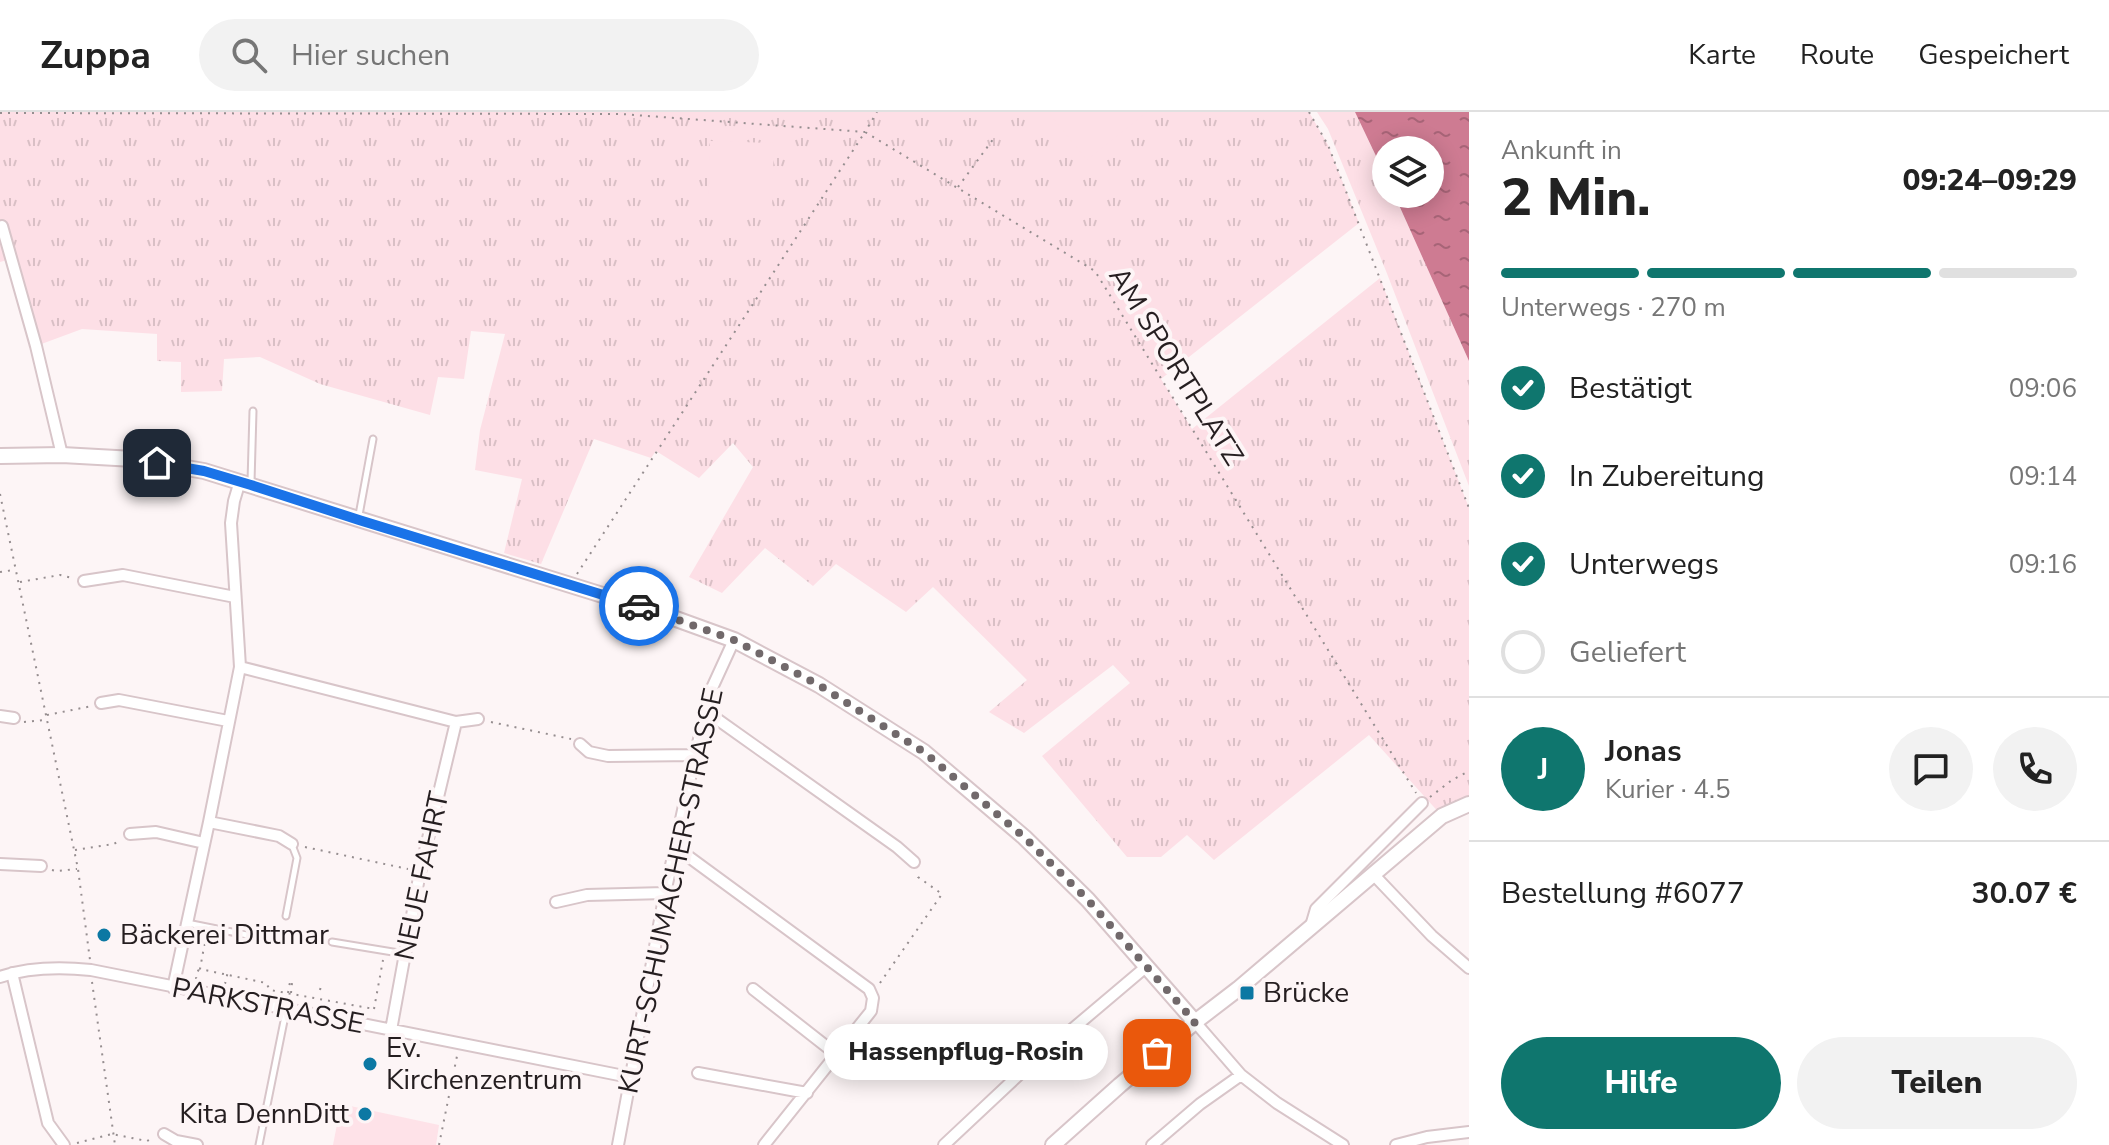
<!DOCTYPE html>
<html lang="de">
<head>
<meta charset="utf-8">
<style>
	:root { --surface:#fff; --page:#f2f2f2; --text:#222; --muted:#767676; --line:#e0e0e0; --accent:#0f766e }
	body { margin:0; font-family:"Nunito Sans",sans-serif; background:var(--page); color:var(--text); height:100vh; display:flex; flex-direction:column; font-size:30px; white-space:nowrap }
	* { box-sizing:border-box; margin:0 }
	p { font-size:26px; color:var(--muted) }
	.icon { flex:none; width:44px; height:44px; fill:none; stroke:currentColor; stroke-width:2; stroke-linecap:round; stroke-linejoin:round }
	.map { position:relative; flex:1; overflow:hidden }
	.sheet { display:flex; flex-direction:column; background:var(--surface); width:640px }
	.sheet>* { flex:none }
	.tools { position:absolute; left:1372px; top:24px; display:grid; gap:16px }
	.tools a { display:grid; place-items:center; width:72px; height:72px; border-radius:50%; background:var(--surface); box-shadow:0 4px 20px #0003; font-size:40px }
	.pin { position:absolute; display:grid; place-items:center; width:68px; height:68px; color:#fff; margin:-34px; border-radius:16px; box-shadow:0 4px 12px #0006 }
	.courier { position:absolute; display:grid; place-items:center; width:80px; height:80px; margin:-40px; border:6px solid #1a73e8; border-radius:50%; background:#fff; color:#222; box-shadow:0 2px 10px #0007 }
	.bubble { position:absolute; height:56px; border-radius:28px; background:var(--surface); box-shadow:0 4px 20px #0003; font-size:26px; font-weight:800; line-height:56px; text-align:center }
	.headline em { font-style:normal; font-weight:800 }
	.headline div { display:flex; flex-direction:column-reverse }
	.headline { display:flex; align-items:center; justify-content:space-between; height:136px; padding:0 32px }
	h1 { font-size:52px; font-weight:800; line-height:60px }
	.bar { display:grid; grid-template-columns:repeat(4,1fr); gap:12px 8px; align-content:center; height:96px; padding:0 32px }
	.bar i { height:10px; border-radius:6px; background:var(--line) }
	.bar .on { background:var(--accent) }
	.bar p { grid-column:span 4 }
	.line { display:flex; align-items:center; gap:20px; padding:0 32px; border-top:2px solid var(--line) }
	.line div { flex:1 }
	.round { display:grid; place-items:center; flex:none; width:84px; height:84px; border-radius:42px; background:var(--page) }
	ol { padding:0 32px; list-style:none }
	li { display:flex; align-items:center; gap:24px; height:88px }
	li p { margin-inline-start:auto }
	li .icon { padding:8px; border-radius:50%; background:var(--accent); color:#fff; stroke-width:4 }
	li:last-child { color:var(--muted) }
	li i { width:44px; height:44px; border:4px solid var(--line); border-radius:50% }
	.primary-button { display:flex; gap:16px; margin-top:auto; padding:16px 32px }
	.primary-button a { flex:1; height:92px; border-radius:48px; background:var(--accent); color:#fff; font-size:32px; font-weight:800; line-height:92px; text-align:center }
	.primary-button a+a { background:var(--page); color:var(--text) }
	header { display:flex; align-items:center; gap:48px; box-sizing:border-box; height:112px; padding:0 40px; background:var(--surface); border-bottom:2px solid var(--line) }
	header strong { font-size:38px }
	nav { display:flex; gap:44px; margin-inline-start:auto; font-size:28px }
	.search { width:560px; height:72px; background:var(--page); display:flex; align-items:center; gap:20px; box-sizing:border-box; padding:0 28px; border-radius:44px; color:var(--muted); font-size:30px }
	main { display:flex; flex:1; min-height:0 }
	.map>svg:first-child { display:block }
	.built { fill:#fee2e8 }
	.grass { fill:url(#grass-tufts) }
	.garden { fill:#fddfe6 }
	.water { fill:url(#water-ripples) }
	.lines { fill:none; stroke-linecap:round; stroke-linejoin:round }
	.lane-casing { stroke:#d8c5c9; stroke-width:9 }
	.street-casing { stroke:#d8c5c9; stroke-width:14 }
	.secondary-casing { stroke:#d8c5c9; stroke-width:18 }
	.path { stroke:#968e90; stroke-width:2; stroke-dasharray:2 6; stroke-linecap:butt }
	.lane { stroke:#fff; stroke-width:5 }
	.street { stroke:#fff; stroke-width:10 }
	.secondary { stroke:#fff; stroke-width:14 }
	.done { stroke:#71696b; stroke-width:8; stroke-dasharray:0 14.4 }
	.route { stroke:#1a73e8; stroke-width:10 }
	.poi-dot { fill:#0c78a3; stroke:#fdf5f6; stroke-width:3 }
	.labels { text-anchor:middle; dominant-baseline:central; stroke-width:8; stroke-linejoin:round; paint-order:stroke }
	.street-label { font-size:28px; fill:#251e20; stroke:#fdf5f6 }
	.poi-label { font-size:28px; fill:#251e20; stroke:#fdf5f6; text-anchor:start }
</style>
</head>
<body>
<header>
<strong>Zuppa</strong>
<div class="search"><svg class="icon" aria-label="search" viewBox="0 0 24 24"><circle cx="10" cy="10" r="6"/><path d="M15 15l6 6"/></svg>Hier suchen</div>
<nav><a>Karte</a><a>Route</a><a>Gespeichert</a></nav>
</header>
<main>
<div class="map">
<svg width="1469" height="1033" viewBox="0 0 1469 1033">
	<defs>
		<pattern id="grass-tufts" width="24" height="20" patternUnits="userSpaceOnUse" patternTransform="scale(2)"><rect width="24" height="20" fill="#fddfe6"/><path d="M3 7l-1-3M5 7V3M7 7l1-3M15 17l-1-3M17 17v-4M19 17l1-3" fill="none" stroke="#d9bfc5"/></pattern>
		<pattern id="water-ripples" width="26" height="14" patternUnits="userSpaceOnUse" patternTransform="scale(2)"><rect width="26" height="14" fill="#ce7b92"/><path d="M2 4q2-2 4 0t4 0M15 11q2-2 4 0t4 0" fill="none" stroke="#a76477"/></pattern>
	</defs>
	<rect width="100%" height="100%" fill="#fdf5f6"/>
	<!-- built -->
	<path class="built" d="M341,992l98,21 -3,20h-103z"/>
	<!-- grass -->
	<path class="grass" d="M0,0h1309l19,33 31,78 -198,156 31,50 188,-151 89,230v296l-27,12 -73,-81 -155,125 -27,-25 -26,22h-34l-85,-101 88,-73 -17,-18 -89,68 -35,-21 38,-32 -94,-93 -27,25 -70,-48 -23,22 -48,-38 -43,45 -33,-16 64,-110 -20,-24 -34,35 -43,-27 -5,7 -57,-19 -53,125 -37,-11 18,-74 -47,-9 5,-40 25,-96 -34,-3 -7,48 -26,-2 -8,38 -110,-31 -60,-27 -36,2 -2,32 -41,1v-30l-24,-1v-27l-75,-5 -46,17 -25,-87 -11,3z
		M1317,0h38l31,65v17h8l75,167v125l-83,-215 -58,-142z"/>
	<!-- garden -->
	<path class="garden" d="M1048,0h99l-60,48z
		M710,29l64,2 -2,66h-64z"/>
	<!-- water -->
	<path class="water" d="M1355,0h114v249l-75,-167h36v-44h-44v27z"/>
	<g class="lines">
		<!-- lane casing -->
		<g class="lane-casing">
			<path id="lane" d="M251,370l2,-71
				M359,403l14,-76
				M286,804l11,-58 -5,-13
				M187,811l85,17
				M332,830l73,12
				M259,1033l27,-134"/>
		</g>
		<!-- street casing -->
		<g class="street-casing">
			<path id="street" d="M2,114l34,120 26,109
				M84,469l39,-6 112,22
				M240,555l216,55 -36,150 -29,158
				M101,591l18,-3 109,21
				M707,600l190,135 17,15
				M0,604l14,2
				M456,610l22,-3
				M580,632l9,8 19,4 87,-1
				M209,710l70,14 13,8
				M130,722l26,-2 48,11
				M673,743l16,2 180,132 4,9 -2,13 -107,134
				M0,752l41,2
				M1373,762l59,62 37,32
				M556,790l31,-7 78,-2
				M1311,814l5,-17 106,-106
				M12,861l36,150 16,22
				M0,865c29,-10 61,-10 91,-7l538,107
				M173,876l36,-166 31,-155 -9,-144 3,-22 6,-20
				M753,877l83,65
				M1195,910l46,53 36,28 66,42
				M698,961l109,20
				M164,1022l12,7 21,4
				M618,1033l47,-252 30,-138 17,-67 22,-48
				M944,1033l80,-75 123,-104
				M1152,1033l48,-41 41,-29
				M1396,1033l31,-8 42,-5"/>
		</g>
		<!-- secondary casing -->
		<g class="secondary-casing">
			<path id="secondary" d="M0,344l62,-1 72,4 70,12 450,140 80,29 85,45 105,67 100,85 64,63 107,122
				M1053,1033l67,-60 75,-63 43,-33 204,-173 27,-12"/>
		</g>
		<!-- path -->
		<path class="path" d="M1309,0l19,33 141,363
			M0,1l621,1 244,18 12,-20
			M958,75l36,-49
			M0,382l78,375 12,91
			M0,460l14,-2
			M577,462l288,-442 230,139 321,522
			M20,470l40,-7 12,3
			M47,603l45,-9
			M24,610l22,-2
			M491,610l80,17
			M1430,685l22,-17 17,-9
			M305,735l103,22
			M75,738l39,-6 5,-3
			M52,758l4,1 21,-2
			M206,824l-6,33 66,14 4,7 104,19
			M196,867l1,-7 5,-6
			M92,870l23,163
			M880,871l62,-89 -24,-17 -1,-4
			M225,872l3,-13
			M320,878l1,-4
			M288,881l2,-11
			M291,881l1,-10
			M374,897l9,-49
			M77,1031l35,-9 35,7 6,-3
			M439,1033l18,-89"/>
		<!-- lane -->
		<use href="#lane" class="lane"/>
		<!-- street -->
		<use href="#street" class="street"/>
		<!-- secondary -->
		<use href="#secondary" class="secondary"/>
	</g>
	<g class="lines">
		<!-- done -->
		<path class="done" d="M639,494l95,34 85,45 105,67 100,85 64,63 107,122 -38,31"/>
		<!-- route -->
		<path class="route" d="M157,351l47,8 47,14 108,35 280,86"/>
	</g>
	<!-- markers -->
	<g class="poi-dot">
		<circle cx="104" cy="823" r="8"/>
		<rect x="1239" y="873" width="16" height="16" rx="4"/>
		<circle cx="370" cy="952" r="8"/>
		<circle cx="365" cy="1002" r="8"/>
	</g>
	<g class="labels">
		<!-- street labels -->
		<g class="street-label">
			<text transform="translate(1176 254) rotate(58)">AM SPORTPLATZ</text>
			<text transform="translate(422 764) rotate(-78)">NEUE FAHRT</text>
			<text transform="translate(671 779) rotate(-78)">KURT-SCHUMACHER-STRASSE</text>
			<text transform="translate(268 894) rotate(11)">PARKSTRASSE</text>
		</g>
		<!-- poi labels -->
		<g class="poi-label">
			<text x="120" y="823">Bäckerei Dittmar</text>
			<text x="1263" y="881">Brücke</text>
			<text x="386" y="936">Ev.<tspan x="386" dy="32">Kirchenzentrum</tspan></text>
			<text x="349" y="1002" text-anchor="end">Kita DennDitt</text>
		</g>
	</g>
</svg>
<div class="tools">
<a><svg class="icon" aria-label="layers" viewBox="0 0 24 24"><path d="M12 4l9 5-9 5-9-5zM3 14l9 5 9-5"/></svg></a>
</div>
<div class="pin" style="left:1157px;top:941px;background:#ea580c"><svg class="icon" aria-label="bag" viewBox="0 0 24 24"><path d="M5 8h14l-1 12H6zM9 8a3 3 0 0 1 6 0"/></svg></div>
<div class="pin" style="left:157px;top:351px;background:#1f2937"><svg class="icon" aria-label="home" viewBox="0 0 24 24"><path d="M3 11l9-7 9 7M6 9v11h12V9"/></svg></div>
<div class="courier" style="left:639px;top:494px"><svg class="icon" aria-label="car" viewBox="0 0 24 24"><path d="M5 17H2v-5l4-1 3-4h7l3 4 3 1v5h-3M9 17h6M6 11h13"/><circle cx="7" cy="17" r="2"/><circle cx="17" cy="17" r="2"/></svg></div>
<div class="bubble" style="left:824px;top:912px;width:284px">Hassenpflug-Rosin</div>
</div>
<section class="sheet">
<div class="headline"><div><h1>2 Min.</h1><p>Ankunft in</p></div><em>09:24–09:29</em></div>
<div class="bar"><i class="on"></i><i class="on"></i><i class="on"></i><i></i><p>Unterwegs · 270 m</p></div>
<ol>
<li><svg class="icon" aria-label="check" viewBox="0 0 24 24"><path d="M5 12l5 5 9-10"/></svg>Bestätigt<p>09:06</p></li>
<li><svg class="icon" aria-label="check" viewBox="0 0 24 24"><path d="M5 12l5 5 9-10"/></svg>In Zubereitung<p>09:14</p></li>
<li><svg class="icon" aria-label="check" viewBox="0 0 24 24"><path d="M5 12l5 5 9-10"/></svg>Unterwegs<p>09:16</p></li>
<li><i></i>Geliefert</li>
</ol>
<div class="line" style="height:144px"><b class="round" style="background:var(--accent);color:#fff">J</b><div><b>Jonas</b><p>Kurier · 4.5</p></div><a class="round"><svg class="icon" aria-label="chat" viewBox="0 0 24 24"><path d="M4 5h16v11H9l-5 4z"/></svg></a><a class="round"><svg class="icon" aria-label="phone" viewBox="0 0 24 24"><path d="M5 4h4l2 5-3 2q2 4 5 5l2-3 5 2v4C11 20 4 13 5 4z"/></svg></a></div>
<div class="line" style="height:104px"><div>Bestellung #6077</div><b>30.07 €</b></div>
<div class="primary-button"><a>Hilfe</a><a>Teilen</a></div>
</section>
</main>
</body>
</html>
